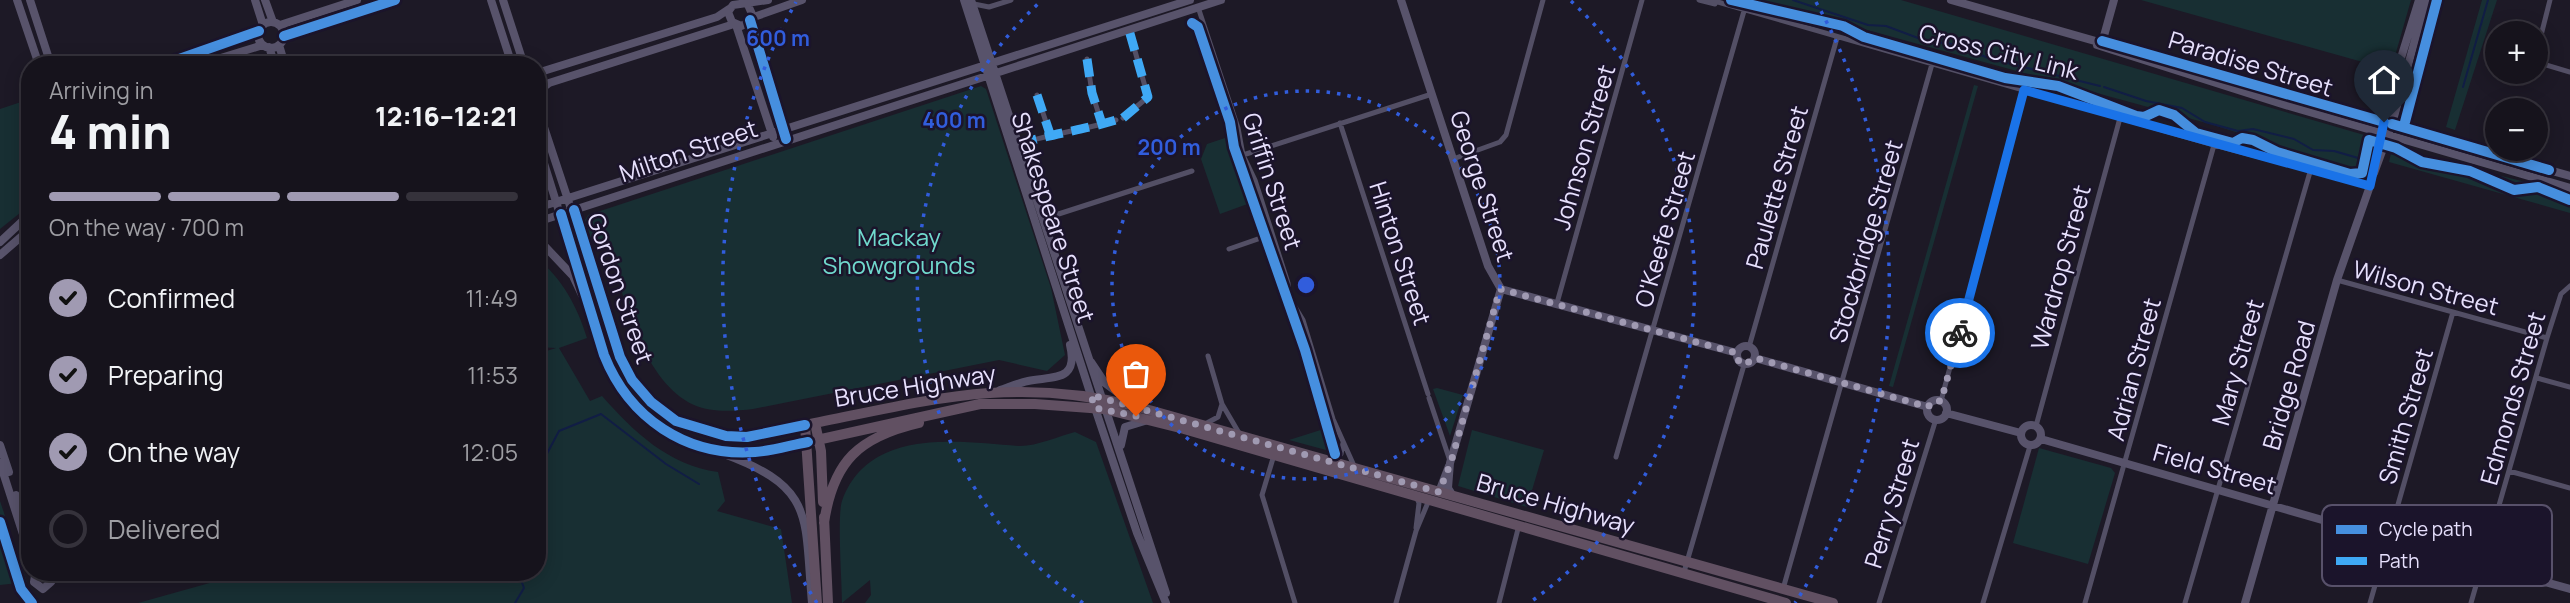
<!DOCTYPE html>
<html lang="en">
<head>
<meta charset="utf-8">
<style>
	:root { --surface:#16131c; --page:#232029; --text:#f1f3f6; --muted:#9e9ea3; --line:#35323b; --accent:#a09ab2 }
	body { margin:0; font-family:Manrope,sans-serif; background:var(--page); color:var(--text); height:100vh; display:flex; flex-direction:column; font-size:26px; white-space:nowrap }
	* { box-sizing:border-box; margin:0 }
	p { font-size:23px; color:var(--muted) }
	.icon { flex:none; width:38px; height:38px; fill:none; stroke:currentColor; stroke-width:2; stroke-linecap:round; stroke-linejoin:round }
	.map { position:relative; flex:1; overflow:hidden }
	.details { position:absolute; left:21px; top:56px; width:525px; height:525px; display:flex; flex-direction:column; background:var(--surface); border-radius:28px; box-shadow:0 4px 18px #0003,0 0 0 2px var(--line) }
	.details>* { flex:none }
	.controls { position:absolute; left:2485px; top:21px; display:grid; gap:14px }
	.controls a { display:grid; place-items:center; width:63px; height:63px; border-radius:50%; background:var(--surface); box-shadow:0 4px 18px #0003,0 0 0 2px var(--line); font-size:35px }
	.pin { position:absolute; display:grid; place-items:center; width:60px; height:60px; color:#fff; margin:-72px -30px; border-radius:50% 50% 50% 0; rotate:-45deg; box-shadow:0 0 7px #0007 }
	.pin .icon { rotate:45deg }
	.courier { position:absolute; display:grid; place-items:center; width:70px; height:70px; margin:-35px; border:5px solid #1a73e8; border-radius:50%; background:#fff; color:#222; box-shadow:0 2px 9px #0007 }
	.head em { font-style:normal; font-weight:800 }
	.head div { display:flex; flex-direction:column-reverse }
	.head { display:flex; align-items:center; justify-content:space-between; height:119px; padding:0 28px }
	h1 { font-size:46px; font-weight:800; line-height:52px }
	.bar { display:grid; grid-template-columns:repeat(4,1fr); gap:10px 7px; align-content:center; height:84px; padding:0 28px }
	.bar i { height:9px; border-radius:5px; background:var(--line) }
	.bar .on { background:var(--accent) }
	.bar p { grid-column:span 4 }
	ol { padding:0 28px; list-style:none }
	li { display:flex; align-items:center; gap:21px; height:77px }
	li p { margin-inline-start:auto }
	li .icon { padding:7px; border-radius:50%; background:var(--accent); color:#111; stroke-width:4 }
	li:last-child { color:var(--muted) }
	li i { width:38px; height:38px; border:4px solid var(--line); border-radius:50% }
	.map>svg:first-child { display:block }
	.green { fill:#182f33 }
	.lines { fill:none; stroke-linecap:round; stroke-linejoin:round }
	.stream { stroke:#111d45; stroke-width:2 }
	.street { stroke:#534f65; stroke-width:5 }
	.secondary { stroke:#58536b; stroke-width:8 }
	.highway { stroke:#615062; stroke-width:10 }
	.quiet { stroke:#3fa9f5; stroke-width:9; stroke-dasharray:18 9; stroke-linecap:butt }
	.cycleway-casing { stroke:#1b142b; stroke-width:15 }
	.cycleway { stroke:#468fdf; stroke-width:10 }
	.done { stroke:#a09ab2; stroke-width:7; stroke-dasharray:0 12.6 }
	.route { stroke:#1a73e8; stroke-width:9 }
	.ring { fill:none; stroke:#315ddc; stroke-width:3.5; stroke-dasharray:3.5 7 }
	.labels { text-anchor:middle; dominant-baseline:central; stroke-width:5; stroke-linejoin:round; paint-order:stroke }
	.street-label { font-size:24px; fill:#e7e0fd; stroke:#1b142b }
	.park-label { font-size:24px; fill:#70d9cd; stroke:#1b142b }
	.key { fill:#1b142b; stroke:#58516a; stroke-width:2 }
	.key-label { font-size:19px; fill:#e7e0fd }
	.centre { fill:#315ddc; stroke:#1b142b; stroke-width:3.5 }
	.ring-label { font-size:21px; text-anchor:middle; font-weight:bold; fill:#315ddc; stroke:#1b142b; stroke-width:5; stroke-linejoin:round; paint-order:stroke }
</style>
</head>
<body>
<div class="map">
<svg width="2570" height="603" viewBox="0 0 2570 603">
	<rect width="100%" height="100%" fill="#1d1926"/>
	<!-- green -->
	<path class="green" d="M1758,0h143l470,137 -10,34 -151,-47z
		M2141,0h270l-20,70z
		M2482,0h15l-42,130 -9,-3z
		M1974,85l4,1 -85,301 -4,-1z
		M981,86l5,3 65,199 14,67 -18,16 -48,-11 -246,49c-19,2 -41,4 -59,-4 -52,-24 -70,-109 -86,-158l-16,-5 -7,-22 3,-5z
		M30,99v106l-30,24v-120z
		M1228,137l25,65 -33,12 -19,-55 6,-15z
		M2392,149l178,44v20l-181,-51z
		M537,258c26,22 40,48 50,80l-28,10 31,53 12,-5c32,36 66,69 116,76l7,29 -8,10 64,18 11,74h-654l111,-31h288v-218l19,-6 -19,-1z
		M1437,388l26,7 -13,41 -17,-47z
		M1327,428l6,16 -7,6 -37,-10z
		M1472,430l72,20 -17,57 -69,-21z
		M1075,432l21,10 57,161h-288l6,-8 -1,-15 -28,23c0,-20 -5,-87 0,-102 27,-75 119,-59 176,-55 17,1 41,-10 57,-14z
		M2039,448l72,20 4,5 -27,91 -75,-21z
		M0,501l27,81 -27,3z"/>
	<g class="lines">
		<!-- stream -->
		<path class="stream" d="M1793,0l75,25 18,1 40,15 26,3 39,15 109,27
			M2104,87l42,14 36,7 23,14 33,9 15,-2 41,10 19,11 21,1 24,7 2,14
			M2463,87l25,-87
			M537,496l5,-33 17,-32 42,-17 65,50 33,20
			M515,603l9,-15 -6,-16"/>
		<!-- street -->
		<path class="street" d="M1699,0l16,4
			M1711,0l503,145 156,41
			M974,4l15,3 22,-7
			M1198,7l40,121 5,27 12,25 33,103 1,14 14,23 30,99 22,49
			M2536,55l14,-55
			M1087,59l5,34 10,31
			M2536,62l34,10
			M1037,95l13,39
			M1123,118l25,-21 -19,-67
			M1340,123l88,271
			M1019,144c32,-10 64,-14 97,-24
			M1243,155l189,-61
			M1453,159l47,-17 6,-7 37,-135
			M1043,219l149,-48
			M1229,249l43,-15
			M2337,280l210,58
			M1557,303l85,-303
			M1749,347l88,-309
			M1208,356l14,48 17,29
			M2537,378l33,9
			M1429,398l21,63
			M1941,401l83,-311
			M1205,424l13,-7 4,-13
			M2036,426l84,-308
			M1274,455l-12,40 33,108
			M1616,457l128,-446
			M1333,460l8,-6 2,-11
			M2509,471l61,17
			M1416,496l3,7 -3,25
			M2391,529l62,-217
			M1684,572l60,-207
			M1783,589l149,-525
			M1396,603l20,-72 13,-31
			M1499,603l20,-78
			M1879,603l57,-184
			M1983,603l47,-157
			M2085,603l129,-458
			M2185,603l125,-431
			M2370,603l16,-56
			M2471,603l76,-265 14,-44 9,-8"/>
		<!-- secondary -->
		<path class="secondary" d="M17,0l22,65
			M30,0l21,65
			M255,0l8,25
			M265,0l8,22
			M491,0l21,65
			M503,0l21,65
			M964,0l131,408 42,125 29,70
			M971,0l195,593
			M1401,0l87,266 13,23 -51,174 -2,25 5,8
			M1951,0l619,176
			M748,5l4,9 -4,9 -7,3 -9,-4 -4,-10 5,-7 35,-5
			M751,18l51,-18
			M750,20l34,114
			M258 35a13 13 0 1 1 26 0a13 13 0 1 1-26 0Z
			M280,25l77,-25
			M736,25l37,112
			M284,36l111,-36
			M2102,43l12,-43
			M279,45l6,20
			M2097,45l185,59 288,84
			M269,47l6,18
			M162,65l97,-34
			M198,65l65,-20
			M537,73l180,-56 12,-8
			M537,92l12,-9 185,-59
			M537,106l83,251c46,84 99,88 185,68
			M537,141l67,214c25,63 82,102 151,97 18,-1 36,-7 53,-10
			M2374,173l18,-49 34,-124
			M537,208l653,-208
			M537,222l684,-222
			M537,238l36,38 9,19
			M0,242l30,-28
			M0,255l30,-26
			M1501,289l236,64
			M1737 355a9 9 0 1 1 18 0a9 9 0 1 1-18 0Z
			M1755,358l173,49
			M1091,362l14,21 28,21
			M1000,390c9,-3 18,-7 28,-9 25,-5 51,1 42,-36
			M1927 410a10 10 0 1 1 20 0a10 10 0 1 1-20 0Z
			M1946,413l75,20
			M2021 435a10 10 0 1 1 20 0a10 10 0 1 1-20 0Z
			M2041,439l337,97
			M0,445l9,27
			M1121,445l4,-18 23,-7
			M724,454c92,34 80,62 88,149
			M0,463l30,93
			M1439,492l10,-26
			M16,495l14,42
			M2377 538a10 10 0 1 1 20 0a10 10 0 1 1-20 0Z
			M2396,541l174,48
			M41,572l-6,4 -1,6 9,7 8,-7 -7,-10
			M2245,603l92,-323 33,-94 17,-83 32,-103"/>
		<!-- highway -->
		<path class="highway" d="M815,423l6,28 2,51
			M808,442l172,-38h55l69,5 80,20 602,174
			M824,517l4,86
			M824,523c9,-62 35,-86 95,-100
			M817,603l-12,-178c122,-24 205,-50 330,-19l698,197"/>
		<!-- quiet -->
		<path class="quiet" d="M1087,59l5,34 10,31
			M1037,95l13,39
			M1123,118l25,-21 -19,-67
			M1019,144c32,-10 64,-14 97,-24"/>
		<!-- cycleway casing -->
		<g class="cycleway-casing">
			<path id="cycleway" d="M1731,0l112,26 21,11 141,41 53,8 78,30 8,1 15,-7 15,5 22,18 37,10 9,-5 11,2 24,12 73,22 12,-1 7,-33 27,8 26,14 48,9 44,19 24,-3 32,13
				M750,20l36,119
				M1192,23l6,4 32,95 4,25 71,203 30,104
				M284,36l111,-36
				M2102,41l282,81
				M162,65l97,-34
				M2405,122l32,-122
				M2392,124l157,46
				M574,210l46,147 12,23 19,22 25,19 50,15 21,1 58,-12
				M561,214l43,141c25,63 82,102 151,97 18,-1 36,-7 53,-10
				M0,522l21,67 11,14"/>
		</g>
		<!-- cycleway -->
		<use href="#cycleway" class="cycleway"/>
	</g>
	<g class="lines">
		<!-- done -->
		<path class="done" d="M1136,416l-41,-8 -4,-13 348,97 12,-30 49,-173 237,64 1,7 6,5 11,-7 173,49 5,-6h8l19,-68"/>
		<!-- route -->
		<path class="route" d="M1960,333l64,-243 346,96 14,-64"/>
	</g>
	<!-- distance rings -->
	<g class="ring">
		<circle cx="1306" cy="285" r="194"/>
		<path d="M1083 603A388 388 0 0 1 1041 1M1571 1A388 388 0 0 1 1529 603"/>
		<path d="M817 603A583 583 0 0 1 796 2M1816 2A583 583 0 0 1 1795 603"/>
	</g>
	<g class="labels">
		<!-- street labels -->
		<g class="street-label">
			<text transform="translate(1999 51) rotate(14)">Cross City Link</text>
			<text transform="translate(2251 63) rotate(17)">Paradise Street</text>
			<text transform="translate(1583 147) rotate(-74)">Johnson Street</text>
			<text transform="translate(688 150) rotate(-19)">Milton Street</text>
			<text transform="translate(1273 181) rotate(72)">Griffin Street</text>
			<text transform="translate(1483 186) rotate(72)">George Street</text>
			<text transform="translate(1776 187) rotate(-74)">Paulette Street</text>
			<text transform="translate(1054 217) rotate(72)">Shakespeare Street</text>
			<text transform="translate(1664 229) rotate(-74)">O'Keefe Street</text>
			<text transform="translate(1865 241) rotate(-74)">Stockbridge Street</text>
			<text transform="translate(1401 253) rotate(72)">Hinton Street</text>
			<text transform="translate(2060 267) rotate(-75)">Wardrop Street</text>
			<text transform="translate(2426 287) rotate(15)">Wilson Street</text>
			<text transform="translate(621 288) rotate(71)">Gordon Street</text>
			<text transform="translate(2237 362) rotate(-74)">Mary Street</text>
			<text transform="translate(2133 369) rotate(-75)">Adrian Street</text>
			<text transform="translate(915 385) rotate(-9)">Bruce Highway</text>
			<text transform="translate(2288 385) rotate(-74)">Bridge Road</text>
			<text transform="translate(2512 398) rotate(-74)">Edmonds Street</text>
			<text transform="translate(2405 416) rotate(-74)">Smith Street</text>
			<text transform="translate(2215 468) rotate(16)">Field Street</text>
			<text transform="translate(1556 503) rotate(16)">Bruce Highway</text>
			<text transform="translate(1891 503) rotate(-73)">Perry Street</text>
		</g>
		<!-- park labels -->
		<g class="park-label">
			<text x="899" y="236">Mackay<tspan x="899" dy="28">Showgrounds</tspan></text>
		</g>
	</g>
	<!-- legend -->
	<rect x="2322" y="505" width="230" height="81" rx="10" class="key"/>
	<rect x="2336" y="525" width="31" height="9" fill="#468fdf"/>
	<rect x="2336" y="557" width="31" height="8" fill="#3fa9f5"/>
	<g class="key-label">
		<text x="2379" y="536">Cycle path</text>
		<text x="2379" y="568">Path</text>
	</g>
	<circle cx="1306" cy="285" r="10" class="centre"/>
	<g class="ring-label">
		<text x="778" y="46">600 m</text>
		<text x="954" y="128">400 m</text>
		<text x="1169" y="155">200 m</text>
	</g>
</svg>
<div class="controls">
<a>+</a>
<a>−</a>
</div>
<div class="pin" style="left:1136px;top:416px;background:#ea580c"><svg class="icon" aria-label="bag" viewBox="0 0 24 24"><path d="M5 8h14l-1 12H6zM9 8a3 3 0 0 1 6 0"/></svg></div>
<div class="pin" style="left:2384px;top:122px;background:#1f2937"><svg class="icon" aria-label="home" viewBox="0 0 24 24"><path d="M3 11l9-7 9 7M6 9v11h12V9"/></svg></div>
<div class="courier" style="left:1960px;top:333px"><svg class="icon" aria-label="bike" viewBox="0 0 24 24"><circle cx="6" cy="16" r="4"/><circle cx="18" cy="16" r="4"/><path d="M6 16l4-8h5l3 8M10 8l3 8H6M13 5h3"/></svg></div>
<section class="details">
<div class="head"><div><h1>4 min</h1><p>Arriving in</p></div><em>12:16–12:21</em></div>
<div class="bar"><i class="on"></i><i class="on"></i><i class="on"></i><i></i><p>On the way · 700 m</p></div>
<ol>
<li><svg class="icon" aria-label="check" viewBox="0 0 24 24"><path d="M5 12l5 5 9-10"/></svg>Confirmed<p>11:49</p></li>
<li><svg class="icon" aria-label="check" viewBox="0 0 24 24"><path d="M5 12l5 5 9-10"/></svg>Preparing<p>11:53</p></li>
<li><svg class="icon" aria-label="check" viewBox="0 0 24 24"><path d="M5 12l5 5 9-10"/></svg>On the way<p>12:05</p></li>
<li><i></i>Delivered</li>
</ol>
</section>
</div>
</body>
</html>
